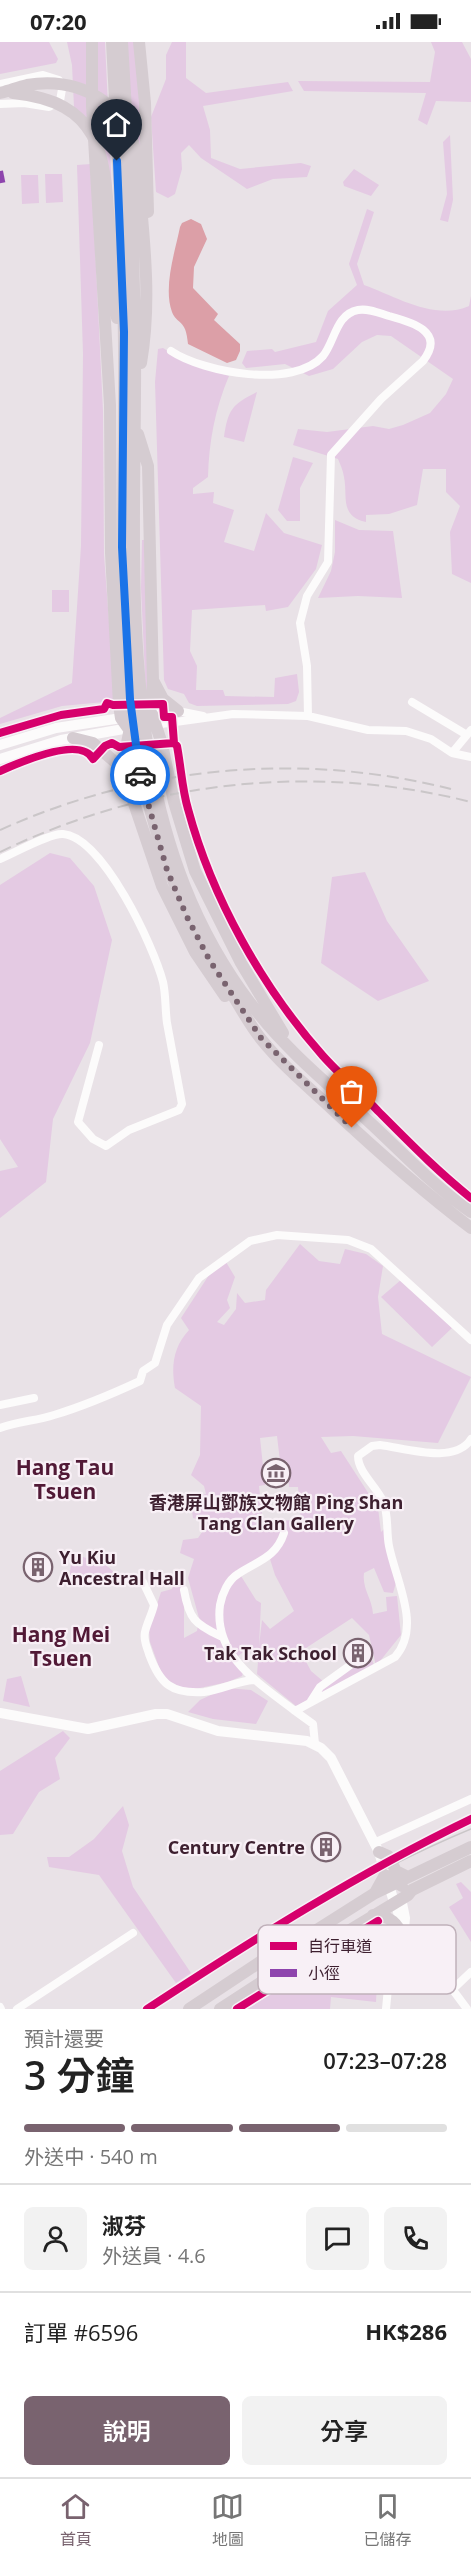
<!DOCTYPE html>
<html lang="zh-TW">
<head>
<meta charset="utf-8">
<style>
	:root { --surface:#fff; --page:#f2f2f2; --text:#222; --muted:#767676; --line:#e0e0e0; --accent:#79636f }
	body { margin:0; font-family:"Open Sans","Noto Sans TC",sans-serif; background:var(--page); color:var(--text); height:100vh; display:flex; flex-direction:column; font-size:22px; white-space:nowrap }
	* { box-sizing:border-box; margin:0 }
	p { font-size:20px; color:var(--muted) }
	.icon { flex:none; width:33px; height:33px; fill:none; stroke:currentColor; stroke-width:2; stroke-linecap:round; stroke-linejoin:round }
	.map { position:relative; height:1967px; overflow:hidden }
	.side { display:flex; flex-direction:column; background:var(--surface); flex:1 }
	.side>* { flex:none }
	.pin { position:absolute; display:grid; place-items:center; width:51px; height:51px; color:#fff; margin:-62px -26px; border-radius:50% 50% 50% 0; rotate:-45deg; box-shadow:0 0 6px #0007 }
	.pin .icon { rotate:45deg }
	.courier { position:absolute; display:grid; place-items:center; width:60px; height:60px; margin:-30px; border:4px solid #1a73e8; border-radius:50%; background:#fff; color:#222; box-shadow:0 2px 8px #0007 }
	.overview em { font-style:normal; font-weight:600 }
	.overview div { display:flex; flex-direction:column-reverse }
	.overview { display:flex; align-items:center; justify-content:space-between; height:102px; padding:0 24px }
	h1 { font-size:39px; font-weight:600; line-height:45px }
	.bar { display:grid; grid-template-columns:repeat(4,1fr); gap:9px 6px; align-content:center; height:72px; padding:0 24px }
	.bar i { height:8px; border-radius:4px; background:var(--line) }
	.bar .selected { background:var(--accent) }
	.bar p { grid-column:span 4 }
	.line { display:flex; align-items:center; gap:15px; padding:0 24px; border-top:2px solid var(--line) }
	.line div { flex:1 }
	.round { display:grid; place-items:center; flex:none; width:63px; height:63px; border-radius:9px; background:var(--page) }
	.action { display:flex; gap:12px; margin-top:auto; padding:12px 24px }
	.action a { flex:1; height:69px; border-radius:9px; background:var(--accent); color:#fff; font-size:24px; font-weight:600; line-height:69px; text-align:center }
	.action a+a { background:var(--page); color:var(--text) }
	.status { display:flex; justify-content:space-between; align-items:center; height:42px; padding:0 30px; background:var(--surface); direction:ltr }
	.status svg { height:16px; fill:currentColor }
	.dock { display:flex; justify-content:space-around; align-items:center; height:84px; border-top:2px solid var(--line); background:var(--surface); font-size:16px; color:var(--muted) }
	.dock a { display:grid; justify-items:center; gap:3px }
	.dock .selected { color:var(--accent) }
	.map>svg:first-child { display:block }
	.green { fill:#e4cae3; fill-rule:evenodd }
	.water { fill:#dc9fa7 }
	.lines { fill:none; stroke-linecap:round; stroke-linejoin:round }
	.street { stroke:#fcfbfb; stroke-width:8 }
	.secondary { stroke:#fcfbfb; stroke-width:10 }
	.primary { stroke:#d5ccd1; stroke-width:12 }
	.tram { stroke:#cac6c8; stroke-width:1.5 }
	.rail { stroke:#cac6c8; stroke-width:2; stroke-dasharray:12 6; stroke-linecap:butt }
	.quiet { stroke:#8e44ad; stroke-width:6; stroke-dasharray:12 6; stroke-linecap:butt }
	.cycleway-casing { stroke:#f8f0f6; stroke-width:11 }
	.cycleway { stroke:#d6006c; stroke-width:8 }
	.done { stroke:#79636f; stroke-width:6; stroke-dasharray:0 10.8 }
	.route { stroke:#1a73e8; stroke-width:8 }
	.labels { text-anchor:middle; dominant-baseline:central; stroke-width:4.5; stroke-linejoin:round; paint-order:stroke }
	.poi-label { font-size:18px; font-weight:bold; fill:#3d1f2f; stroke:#f8f0f6; text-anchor:end }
	.quarter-label { font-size:21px; font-weight:bold; fill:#511936; stroke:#f8f0f6 }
	.key { fill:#f8f0f6; stroke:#c0b1ba; stroke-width:1.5 }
	.key-label { font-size:16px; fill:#3d1f2f }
</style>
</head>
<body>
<div class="status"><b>07:20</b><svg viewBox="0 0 49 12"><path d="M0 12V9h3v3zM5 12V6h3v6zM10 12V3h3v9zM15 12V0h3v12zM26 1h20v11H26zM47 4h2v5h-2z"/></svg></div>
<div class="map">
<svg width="471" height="1967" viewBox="0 0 471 1967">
	<rect width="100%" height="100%" fill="#e9e2e7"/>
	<!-- green -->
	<path class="green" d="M0,0h49l9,17 -2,4 -56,11z
		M67,0h22l1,84 -16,-19 -2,-42z
		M95,0h10l7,150 -13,-54z
		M125,0h10l9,125 -12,-38z
		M172,0h14v36l20,15 82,-11 5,9 -90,15 7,24 1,28 29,11 61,-6 10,3 -4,11 -34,2 -26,10 -46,-31 -12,-13 -8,8 1,16 -7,25 -7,4 -12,-6 -5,-75 15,-38v-24z
		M431,0h31l9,17v43l-35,-1 -9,24 -9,-5 8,-27 -122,-2 -6,-10 132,1 5,-30z
		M450,93l3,65 -5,22 -8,-2 7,-26 -4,-52z
		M91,122l12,247 1,144 11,146 -53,5 -62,18v-6l72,-35 9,-137 2,-192 -6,-189z
		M354,127l25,16 -8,11 -27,-10 -1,-4z
		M45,132h17l1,28 -17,1z
		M21,133h17l1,28 -17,1z
		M367,167l7,3 -17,52 7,21c33,12 71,36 105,21l2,-10v287l-19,-9 -2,-42 10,-26 -14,-14v-23h-23l-6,36 -28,9 -23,1v7c-27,-6 -18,-26 -22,-45 -1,-7 -4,-13 -6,-18l-45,-14 5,-16 29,3 46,-6 16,3 14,-4 27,-12 16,-19 7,-15 -62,-43 -14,-1 -15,7 -29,27 -24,7 -24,-12 -39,4 -4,-5 5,-12 25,-2 3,3 41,-10 12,-31 29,-26 -8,-21z
		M163,306l24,15 42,13c-14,33 -20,65 -21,101l-15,11v6l21,-2 -1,11 21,7 -10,32 30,9 12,-38 18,20 38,12 -6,24 -28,38 -22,4 -1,-6 -73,5 -2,41 7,15 -1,24h27l2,6 49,1 1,-19 22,-4 2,18 -3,9 -8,3 -91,2 -8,-3 -5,-9 -16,-5 -4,-9 -9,-298 3,-33z
		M257,350l-13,50 -20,-5c4,-27 8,-33 33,-45z
		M293,415l20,6 -13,25v33h-13l-9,-11z
		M335,478l24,10 34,1 9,67 -44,-2 -40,2 13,-27 4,-19z
		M142,498h2l5,153 -3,5 -5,-110z
		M52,548h17v22h-17z
		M50,811l20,5 24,28 18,54 -22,103 -37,76 -7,63 -46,36v-47l18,-4 -18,-28v-254z
		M365,830l22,49 42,60 -51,20 -57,-38 11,-86z
		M300,1202l19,17 21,3 5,-15 21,5 17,12 -5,31 4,37 89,43 -33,66 -85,-7 -32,1 10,16 10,-2 37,57 3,24 6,-6 11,50 -5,17 -9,-1 -10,-24 -10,5c-2,16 8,25 9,41l14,-3 -1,-14 11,-1 4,39 -25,31 -7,-31 -17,-17 -46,30 -3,8 8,15 13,11 46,-27 4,10 -78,41 -39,-32 1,-12 -10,-14 -11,9 8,10 -3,9 -14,6 -33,7 -14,-2 -18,-9 -13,-36 -1,-13 12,-37 11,-3 4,-18 4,2 4,30v35l13,-7 2,-13 -11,-40 6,-19 -14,-6 3,-13 15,-2 11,-16 -16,-4 -2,-15 5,-7 10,-2 -2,-8 -13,-11 9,-20 1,-49 -26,-18c-4,-21 -2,-41 14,-58l-8,-12 28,-43 17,-13 9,15 -8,23 3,8 -13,14 7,3 12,-16 1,-16 8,10 20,-3 1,-10zM277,1394l3,25h7l2,26h9l3,32 -38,4 -4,-37 6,-1 -5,-47zM270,1517l5,16 19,36 -24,18 -8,-9 -3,26 2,-43 -5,-3 -15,-24 8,-8z
		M402,1237l50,49 -20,19 -51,-50z
		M73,1511l34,13 15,13 -53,-2z
		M21,1634l9,31 -27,-6 4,-22z
		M226,1646l25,2 17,11 -12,23 -43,-5 -25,-7 12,-12z
		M63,1689l7,7 -15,20 5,21 -21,13 -26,42 -13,1v-64z
		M123,1764l6,19 -7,26 11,36 58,86 -15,10 -77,-108 -50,-8 -2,-10h22l25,-18z
		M461,1840l10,10v50l-22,-35 14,-9 -7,-14z
		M382,1883h6l4,6 -1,8 -13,24 -2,39 -45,-5 -1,12h-83z"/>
	<!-- water -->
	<path class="water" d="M191,177l10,5 6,15 -13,28 -1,21 25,26 -4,6 26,24v7l-4,9 -9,3 -39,-19c-2,-26 -11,-19 -16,-32 -9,-25 3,-60 8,-85l2,-4z"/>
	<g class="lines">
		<!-- street -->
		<path class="street" d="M0,42l43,-9 16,5 3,9 -2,12 -11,6 -25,-4 -24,1
			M171,309c33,22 123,38 152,5 12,-15 13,-42 35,-46 10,-2 21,3 31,6 22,6 57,15 34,45l-42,38 -50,56 -3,107 -21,34 -7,27 7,43 1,50
			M412,660l55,33
			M152,672l26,-3 25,5
			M154,683l79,-11 75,2 60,14 38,1 25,8 21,14 19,4
			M452,711l19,-23
			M0,817c15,-6 49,-26 63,-25 40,3 91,113 100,148 3,13 2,27 4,41 5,27 10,54 15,81l-3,6 -50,20 -23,16 -13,-7 -15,-17 21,-77
			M0,1363l34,-7
			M0,1386c18,-7 36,-7 54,-13 30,-9 58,-21 86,-34l3,-10 12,-8 12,-38 32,-47 51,-37 27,-6 71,5 23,9 100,91
			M284,1491c-8,25 -27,28 -46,41 -10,6 -16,20 -18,31 -7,51 40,79 75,106
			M66,1537l43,3 22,-3 12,3 11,23c-2,9 -7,18 -9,27 -2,8 2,15 4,22 11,30 22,40 55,38 17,-2 33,-11 50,-12
			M184,1548c5,29 11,34 36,46
			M311,1659l9,-14 36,-26
			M315,1702l-2,-20 -18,-13 100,-54c27,-30 1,-76 -6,-111 -3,-15 0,-31 -6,-45 -7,-15 -25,-29 -25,-45l14,-10 8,-1c25,3 75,20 91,-6
			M374,1801l97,-44
			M394,1860l5,17 5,3
			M404,1882l63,85
			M402,1905l24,8
			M453,1947l18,-17
			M0,1965l1,2
			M17,1967l116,-76
			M386,1967l4,-42 14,-28 2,-21 -4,-20"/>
		<!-- secondary -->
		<path class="secondary" d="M0,703l56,-17 72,-11
			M0,717l61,-19 74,-13
			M0,1671l88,16 68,-15h11l51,17 89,10 14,7 10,10 48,94 5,6
			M379,1810l15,50"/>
		<!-- primary -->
		<path class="primary" d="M92,0v64l18,299 1,148 8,152 2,13 7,10
			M112,0c6,116 13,232 12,349 0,215 -18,408 105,598 10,16 20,35 32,50 20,25 46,47 70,69 45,42 91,83 140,120
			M122,0c7,117 14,233 13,350 -1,212 -18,445 123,621 31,39 70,71 107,105 34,31 68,68 106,94
			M139,0l6,61 3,109
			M0,51c9,-2 18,-6 27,-8 34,-6 68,3 90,29
			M13,51c87,9 92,59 96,133 2,31 4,61 8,92
			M133,100c6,21 6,43 8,64 5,53 9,105 0,157
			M138,392l10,32 5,215 -1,23 -7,16
			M154,640l9,17 15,12
			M152,672l10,30 12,58 21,69 46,92 42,70
			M73,696l20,5 29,25 40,118 33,66 30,44
			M122,726l8,-40
			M379,1810l9,4 8,15 12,6
			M375,1851l10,-18 17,11
			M373,1873c17,0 25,9 31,24
			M189,1967l83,-55 43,-23 60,-38 96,-46
			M220,1967l74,-48 10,-3 104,-63 4,-5 59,-29"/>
		<!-- tram -->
		<path class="tram" d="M155,1967c100,-68 203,-133 316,-180"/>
		<!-- rail -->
		<path class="rail" d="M0,788c142,-64 300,-79 451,-41
			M0,810c147,-71 313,-90 471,-50"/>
		<!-- quiet -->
		<path class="quiet" d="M0,129l3,15"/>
		<!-- cycleway casing -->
		<g class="cycleway-casing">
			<path id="cycleway" d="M0,691l61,-18 43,-6 3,-6 6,2 50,-1 1,13h8l2,26 3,3c4,21 5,43 11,63 24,89 74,178 135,247 17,19 37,36 55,55 30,30 59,60 93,87
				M0,729c18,-8 81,-36 93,-12l12,-13 7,-3 7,4 55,-4
				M147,1967c107,-70 210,-135 324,-190
				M237,1967l141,-88"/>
		</g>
		<!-- cycleway -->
		<use href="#cycleway" class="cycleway"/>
	</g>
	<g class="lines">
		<!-- done -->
		<path class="done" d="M140,733l27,95 20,47 23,44 51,77 91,90"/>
		<!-- route -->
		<path class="route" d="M117,119l7,171 -2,215 8,152 10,76"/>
	</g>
	<!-- icons -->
	<defs>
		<g id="museum-ring" transform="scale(1.5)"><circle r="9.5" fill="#f8f0f6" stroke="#79636f" stroke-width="1.5"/><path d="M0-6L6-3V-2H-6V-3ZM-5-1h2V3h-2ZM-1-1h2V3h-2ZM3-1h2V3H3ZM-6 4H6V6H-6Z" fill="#79636f"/></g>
		<g id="building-ring" transform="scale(1.5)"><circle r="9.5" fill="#f8f0f6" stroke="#79636f" stroke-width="1.5"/><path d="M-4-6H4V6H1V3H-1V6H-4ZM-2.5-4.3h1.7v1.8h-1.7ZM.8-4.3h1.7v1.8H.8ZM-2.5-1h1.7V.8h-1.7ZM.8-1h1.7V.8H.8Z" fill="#79636f"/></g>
	</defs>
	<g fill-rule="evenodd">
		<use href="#museum-ring" x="276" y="1431"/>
		<use href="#building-ring" x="38" y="1525"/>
		<use href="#building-ring" x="358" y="1611"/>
		<use href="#building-ring" x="326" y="1805"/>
	</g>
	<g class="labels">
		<!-- poi labels -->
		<g class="poi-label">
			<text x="276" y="1460" text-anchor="middle">香港屏山鄧族文物館 Ping Shan<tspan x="276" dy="21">Tang Clan Gallery</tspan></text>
			<text x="59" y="1515" text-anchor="start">Yu Kiu<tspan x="59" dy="21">Ancestral Hall</tspan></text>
			<text x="337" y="1611">Tak Tak School</text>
			<text x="305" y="1805">Century Centre</text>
		</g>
		<!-- quarter labels -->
		<g class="quarter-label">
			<text x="65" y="1425">Hang Tau<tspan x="65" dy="24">Tsuen</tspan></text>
			<text x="61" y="1592">Hang Mei<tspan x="61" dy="24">Tsuen</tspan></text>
		</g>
	</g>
	<!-- legend -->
	<rect x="258" y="1883" width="198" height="69" rx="9" class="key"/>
	<rect x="270" y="1900" width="27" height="8" fill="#d6006c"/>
	<rect x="270" y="1927" width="27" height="8" fill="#8e44ad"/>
	<g class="key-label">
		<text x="308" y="1910">自行車道</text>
		<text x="308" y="1937">小徑</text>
	</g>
</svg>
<div class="pin" style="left:352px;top:1086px;background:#ea580c"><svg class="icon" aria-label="bag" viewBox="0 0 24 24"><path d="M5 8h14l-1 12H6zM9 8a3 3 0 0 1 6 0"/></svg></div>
<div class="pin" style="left:117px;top:119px;background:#1f2937"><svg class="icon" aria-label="home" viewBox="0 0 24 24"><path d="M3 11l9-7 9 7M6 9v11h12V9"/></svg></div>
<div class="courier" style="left:140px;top:733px"><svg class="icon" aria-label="car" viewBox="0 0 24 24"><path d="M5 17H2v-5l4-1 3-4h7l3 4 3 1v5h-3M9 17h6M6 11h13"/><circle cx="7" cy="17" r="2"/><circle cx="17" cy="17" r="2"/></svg></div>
</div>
<section class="side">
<div class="overview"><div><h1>3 分鐘</h1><p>預計還要</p></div><em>07:23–07:28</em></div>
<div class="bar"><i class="selected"></i><i class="selected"></i><i class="selected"></i><i></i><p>外送中 · 540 m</p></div>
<div class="line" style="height:108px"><a class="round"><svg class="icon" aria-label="person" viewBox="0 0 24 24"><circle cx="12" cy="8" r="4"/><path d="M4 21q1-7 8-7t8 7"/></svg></a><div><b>淑芬</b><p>外送員 · 4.6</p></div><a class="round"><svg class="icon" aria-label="chat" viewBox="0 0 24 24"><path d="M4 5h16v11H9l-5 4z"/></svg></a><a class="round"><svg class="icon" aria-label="phone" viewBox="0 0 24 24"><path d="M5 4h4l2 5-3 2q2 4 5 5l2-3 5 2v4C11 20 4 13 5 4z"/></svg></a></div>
<div class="line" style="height:78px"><div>訂單 #6596</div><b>HK$286</b></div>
<div class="action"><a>說明</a><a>分享</a></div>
</section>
<nav class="dock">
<a class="selected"><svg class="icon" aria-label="home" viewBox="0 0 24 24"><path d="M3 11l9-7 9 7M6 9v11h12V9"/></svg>首頁</a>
<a><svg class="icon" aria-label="map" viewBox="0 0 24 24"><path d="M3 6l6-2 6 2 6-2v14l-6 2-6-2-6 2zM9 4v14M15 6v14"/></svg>地圖</a>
<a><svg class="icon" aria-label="saved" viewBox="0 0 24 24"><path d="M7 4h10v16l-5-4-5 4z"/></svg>已儲存</a>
</nav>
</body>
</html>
